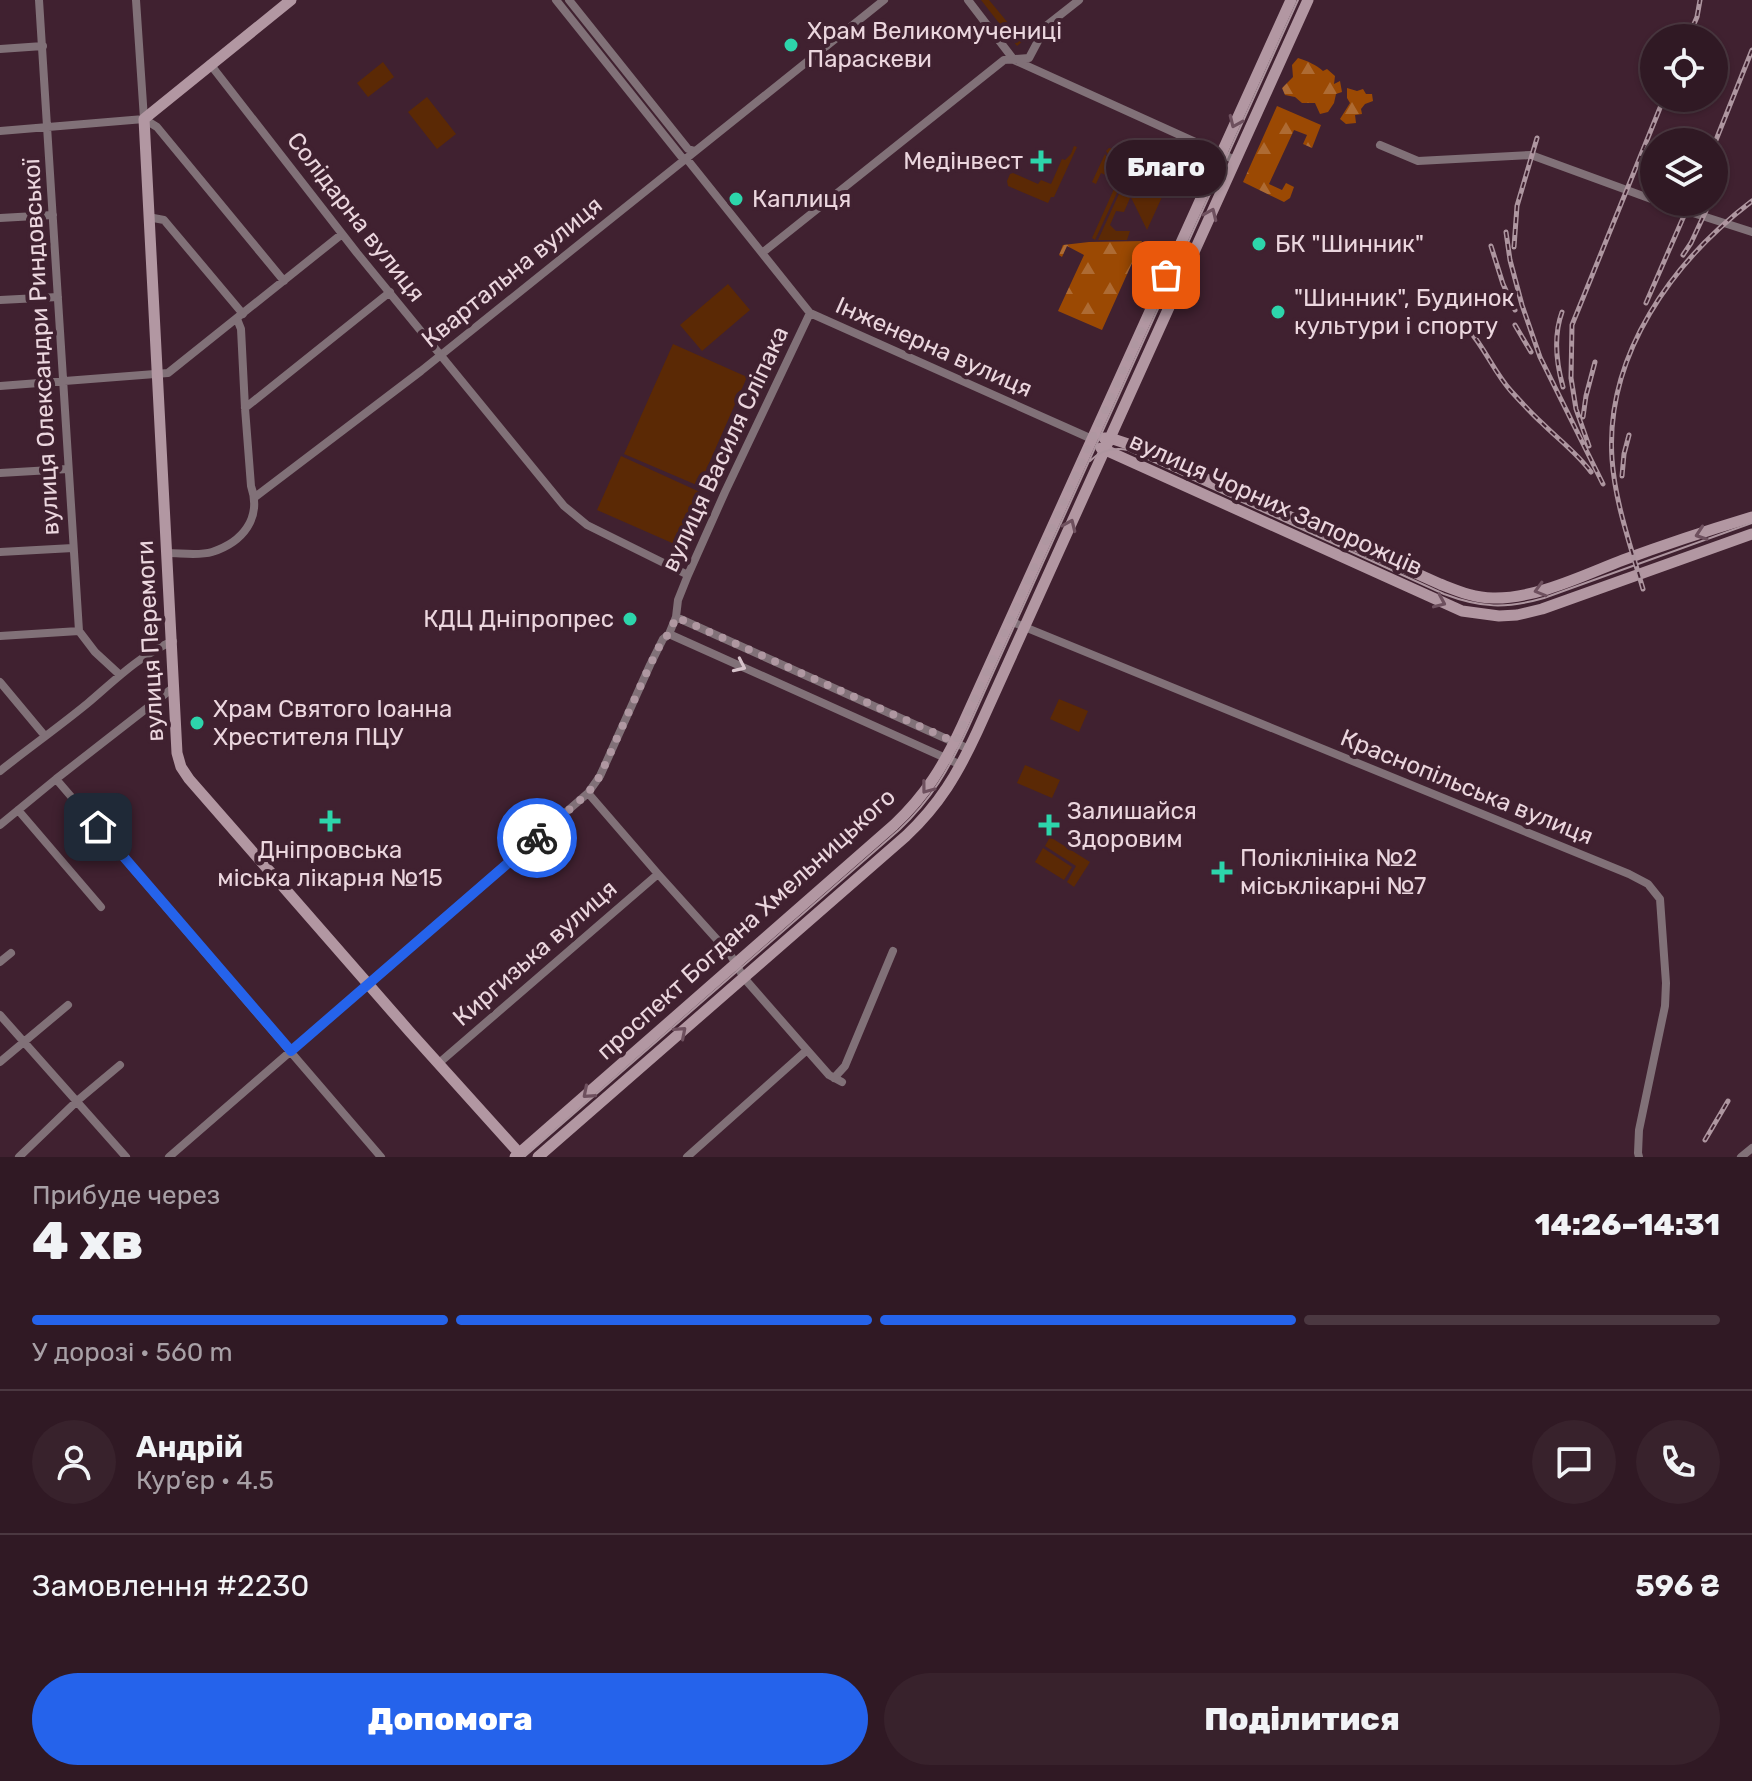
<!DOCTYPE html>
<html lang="uk">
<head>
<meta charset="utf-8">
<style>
	:root { --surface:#301924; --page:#38222c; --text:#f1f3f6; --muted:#a8a0a6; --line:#4b3841; --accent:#2563eb }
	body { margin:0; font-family:Rubik,sans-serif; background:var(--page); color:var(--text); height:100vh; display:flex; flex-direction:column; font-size:30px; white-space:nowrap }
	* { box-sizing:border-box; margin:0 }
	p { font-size:26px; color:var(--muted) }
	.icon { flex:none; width:44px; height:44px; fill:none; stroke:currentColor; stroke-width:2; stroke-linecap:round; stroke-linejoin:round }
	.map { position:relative; height:1157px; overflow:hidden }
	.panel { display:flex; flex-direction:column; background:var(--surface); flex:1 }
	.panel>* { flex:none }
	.fabs { position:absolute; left:1640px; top:24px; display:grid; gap:16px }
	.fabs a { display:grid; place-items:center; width:88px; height:88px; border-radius:50%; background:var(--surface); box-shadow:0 2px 6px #0004,0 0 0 2px var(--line); font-size:40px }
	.pin { position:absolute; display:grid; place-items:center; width:68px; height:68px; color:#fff; margin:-34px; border-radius:16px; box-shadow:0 4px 12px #0006 }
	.courier { position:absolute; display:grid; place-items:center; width:80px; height:80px; margin:-40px; border:6px solid #2563eb; border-radius:50%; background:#fff; color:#222; box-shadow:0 2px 10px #0007 }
	.bubble { position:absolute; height:56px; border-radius:28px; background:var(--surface); box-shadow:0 2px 6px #0004,0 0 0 2px var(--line); font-size:26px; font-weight:800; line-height:56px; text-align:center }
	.summary em { font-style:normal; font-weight:800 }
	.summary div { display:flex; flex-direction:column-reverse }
	.summary { display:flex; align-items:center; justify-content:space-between; height:136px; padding:0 32px }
	h1 { font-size:52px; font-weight:800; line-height:60px }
	.bar { display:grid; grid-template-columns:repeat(4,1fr); gap:12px 8px; align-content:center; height:96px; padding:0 32px }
	.bar i { height:10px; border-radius:6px; background:var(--line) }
	.bar .active { background:var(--accent) }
	.bar p { grid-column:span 4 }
	.line { display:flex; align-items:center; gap:20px; padding:0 32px; border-top:2px solid var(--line) }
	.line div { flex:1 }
	.round { display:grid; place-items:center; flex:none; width:84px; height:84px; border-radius:42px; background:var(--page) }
	.primary-button { display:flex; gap:16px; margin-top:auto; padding:16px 32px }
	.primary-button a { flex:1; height:92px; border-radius:48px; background:var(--accent); color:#fff; font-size:32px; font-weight:800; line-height:92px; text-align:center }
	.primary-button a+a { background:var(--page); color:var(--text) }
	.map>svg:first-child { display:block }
	.green { fill:#5b2905 }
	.forest { fill:url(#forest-firs) }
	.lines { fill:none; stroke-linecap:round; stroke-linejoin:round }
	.street { stroke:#817178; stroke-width:8 }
	.secondary { stroke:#b297a2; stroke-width:11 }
	.tram { stroke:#ae96a0; stroke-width:2 }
	.rail-casing { stroke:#ae96a0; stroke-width:5 }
	.rail { stroke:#402130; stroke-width:2; stroke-dasharray:6; stroke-linecap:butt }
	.oneway { stroke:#6e505e }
	.oneway2 { stroke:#d6c2ca }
	.done { stroke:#af97a1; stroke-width:8; stroke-dasharray:0 14.4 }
	.route { stroke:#2563eb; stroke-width:10 }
	.poi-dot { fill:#2dd5ab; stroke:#402130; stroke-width:3 }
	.labels { text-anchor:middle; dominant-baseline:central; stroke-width:8; stroke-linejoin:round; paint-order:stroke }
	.poi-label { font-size:24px; fill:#ebd6de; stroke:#402130; text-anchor:start }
	.street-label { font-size:24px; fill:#ebd6de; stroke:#402130 }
</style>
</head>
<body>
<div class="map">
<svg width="1752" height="1157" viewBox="0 0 1752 1157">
	<defs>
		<pattern id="forest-firs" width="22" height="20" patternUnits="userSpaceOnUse" patternTransform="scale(2)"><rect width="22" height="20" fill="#9b4903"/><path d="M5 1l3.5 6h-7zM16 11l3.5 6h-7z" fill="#ae6b33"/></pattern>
	</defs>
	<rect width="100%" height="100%" fill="#402130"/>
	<!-- green -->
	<path class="green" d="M981,0h8l34,41 -6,5z
		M383,62l11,15 -26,20 -11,-14z
		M427,97l29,37 -19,15 -29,-37z
		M1074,146l3,1 -23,50h-3l-3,6 -40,-17 -1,-5 3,-7 3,-1 25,11 3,-4 10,4 11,-25 3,1 6,-6z
		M1109,148l13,2 50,25 -25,55 -25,-51 -16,-28z
		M1105,154l14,24 -3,2 -15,-7 -5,11 -4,-2z
		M1120,179l2,3 -27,58 -3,-2 26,-58z
		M1123,185l7,13 -6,14 -8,-1 -6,14 6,6h14l-3,9h-29z
		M728,284l22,26 -48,41 -22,-26z
		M673,344l74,33 -48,109 -75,-32z
		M621,456l81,37 -23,53 -82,-36z
		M1059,699l29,12 -9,21 -29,-13z
		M1025,765l35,15 -8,18 -35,-15z
		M1050,837l40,25 -16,25 -7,-5 9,-16 -31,-20z
		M1043,848l29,19 -8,13 -29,-18z"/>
	<!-- forest -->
	<path class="forest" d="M1298,58c10,3 18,7 25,13l4,-2 8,7 -1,8 6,-3 2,11 -6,2 -2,9 -6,9 -8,2 -5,-11h-13l-7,-6 -10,-2 -3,-7 11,-11 -1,-12z
		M1347,88l10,3 6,-2 3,5h6l1,7 -8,3 -4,5 1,5 -7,1 1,8 -10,1 -6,-5 10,-16 -3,-5z
		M1277,106l44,19 -9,23 -9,-4 4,-9 -13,-5 -25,54 13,6 4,-7 8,4 -4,11 -6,4 -41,-20z
		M1142,241l-40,89 -44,-19 26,-56 -17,-9 -5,11 -3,-2 4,-10 26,-3z"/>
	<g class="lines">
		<!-- street -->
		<path class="street" d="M39,0l40,631 16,21 25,23
			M136,0l8,119
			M556,0l128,160
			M569,0l119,149 7,2
			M968,0l46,60 221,100
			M0,49l43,-3
			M210,64l147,189 207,253 23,19 101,50
			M144,119l13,8 127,154
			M0,131l144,-12
			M1380,145l38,16 113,-6 123,45
			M686,158l124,155 282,126
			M1659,202l93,30
			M148,217l16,3 79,94
			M0,218l53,-3
			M762,253l242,-193 25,-2 17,-32 33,-26
			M0,300l58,-3
			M0,386l168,-13 174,-139
			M245,408l145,-116
			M0,473l68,-4
			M255,497l166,-126 463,-371
			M0,552l73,-4
			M168,553c13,0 31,3 44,-1 31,-10 50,-34 39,-66l-6,-78 -4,-79 -4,-10
			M676,617l293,132
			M1010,621l619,253 19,10 12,15 6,84 -1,23 -26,124 -1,23 1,4
			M669,634l292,131
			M0,636l79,-5
			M0,682l45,54
			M0,771c29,-23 60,-45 88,-68 27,-23 52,-48 85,-62
			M56,779l325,378
			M588,793l70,81 72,80 14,24 63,72 22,25 13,7
			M18,810l83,97
			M0,825l56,-46 118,-92
			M0,962l11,-9
			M0,1015l126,142
			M0,1062l68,-57
			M439,1063l219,-189
			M834,1078l11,-12 48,-115
			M19,1157l58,-56 43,-36
			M169,1157l419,-364 12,-17 50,-111 13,-26 6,-5 7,-17 2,-17 10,-25 37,-83 85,-179
			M687,1157l120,-107
			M1741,1157l11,-9"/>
		<!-- secondary -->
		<path class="secondary" d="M291,0l-147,119 33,634 4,14 8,12 221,253 109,121
			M1104,438h6l18,6 312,140c18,7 34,14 53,14 43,1 91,-23 130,-38 43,-16 86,-30 129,-43
			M1101,448l361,163 37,5 18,-1 25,-6 210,-75
			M515,1157l379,-332c32,-30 50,-60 68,-99l329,-726
			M538,1157l368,-321c34,-32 52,-63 71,-104l331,-732"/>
		<!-- tram -->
		<path class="tram" d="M1090,461c11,-11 23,-14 38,-11l316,144c37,14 62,15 100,4l208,-75
			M524,1157l375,-327c33,-31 50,-61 69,-102l330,-728"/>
		<!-- rail casing -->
		<g class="rail-casing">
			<path id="rail" d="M1688,38l9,-21 3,-17
				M1714,145l38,-95
				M1506,232l4,28 12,45 18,52 63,127
				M1491,246l12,38 12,26
				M1514,247l3,-41 20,-68
				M1683,255l8,-12 19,-41
				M1646,303l44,-101
				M1562,312c-9,25 -6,50 1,75
				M1515,325l16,27
				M1468,329c17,19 26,43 43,62 10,11 20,22 31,32 16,16 35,30 49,49
				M1583,417l3,-21 9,-34
				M1589,446l-13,-37 -5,-31 1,-53 92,-227
				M1622,476l2,-22 5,-19
				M1643,589c-12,-42 -28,-86 -31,-130 -7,-104 61,-198 140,-258
				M1705,1140l23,-39"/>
		</g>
		<!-- rail -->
		<use href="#rail" class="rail"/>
	</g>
	<!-- one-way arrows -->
	<defs><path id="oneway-chevron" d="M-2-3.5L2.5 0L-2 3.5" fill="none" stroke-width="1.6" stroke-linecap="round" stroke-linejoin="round" transform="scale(2)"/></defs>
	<g class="oneway">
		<use href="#oneway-chevron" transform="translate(1235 122) rotate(114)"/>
		<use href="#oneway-chevron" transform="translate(1211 214) rotate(-66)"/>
		<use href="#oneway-chevron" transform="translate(1070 525) rotate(-66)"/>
		<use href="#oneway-chevron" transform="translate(1701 534) rotate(161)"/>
		<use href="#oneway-chevron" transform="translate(1540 590) rotate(164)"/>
		<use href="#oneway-chevron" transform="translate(1440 602) rotate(24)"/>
		<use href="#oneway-chevron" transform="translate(927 788) rotate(127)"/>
		<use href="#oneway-chevron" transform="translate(681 1032) rotate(-41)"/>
		<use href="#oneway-chevron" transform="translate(588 1093) rotate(139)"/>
	</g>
	<use class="oneway2" href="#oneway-chevron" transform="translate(740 666) rotate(25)"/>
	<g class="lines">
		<!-- done -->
		<path class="done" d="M537,838l51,-45 12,-17 50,-111 13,-26 6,-5 7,-17 279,125 211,-467"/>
		<!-- route -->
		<path class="route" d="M98,827l193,224 246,-213"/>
	</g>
	<!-- markers -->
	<g class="poi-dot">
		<circle cx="791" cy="45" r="8"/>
		<path d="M1037 149h8v8h8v8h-8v8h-8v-8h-8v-8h8z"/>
		<circle cx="736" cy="199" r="8"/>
		<circle cx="1259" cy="244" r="8"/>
		<circle cx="1278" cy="312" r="8"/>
		<circle cx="630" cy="619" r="8"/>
		<circle cx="197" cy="723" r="8"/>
		<path d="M326 809h8v8h8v8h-8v8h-8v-8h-8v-8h8z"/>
		<path d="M1045 813h8v8h8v8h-8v8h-8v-8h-8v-8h8z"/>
		<path d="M1218 860h8v8h8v8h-8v8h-8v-8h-8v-8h8z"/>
	</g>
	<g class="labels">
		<!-- poi labels -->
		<g class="poi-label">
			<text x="807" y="31">Храм Великомучениці<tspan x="807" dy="28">Параскеви</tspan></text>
			<text x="1023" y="161" text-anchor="end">Медінвест</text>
			<text x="752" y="199">Каплиця</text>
			<text x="1275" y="244">БК "Шинник"</text>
			<text x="1294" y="298">"Шинник", Будинок<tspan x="1294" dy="28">культури і спорту</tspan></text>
			<text x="614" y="619" text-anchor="end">КДЦ Дніпропрес</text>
			<text x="213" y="709">Храм Святого Іоанна<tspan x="213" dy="28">Хрестителя ПЦУ</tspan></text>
			<text x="1067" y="811">Залишайся<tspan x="1067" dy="28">Здоровим</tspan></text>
			<text x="330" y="850" text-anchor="middle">Дніпровська<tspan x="330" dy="28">міська лікарня №15</tspan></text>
			<text x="1240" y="858">Поліклініка №2<tspan x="1240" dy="28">міськлікарні №7</tspan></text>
		</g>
		<!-- street labels -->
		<g class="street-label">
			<text transform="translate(356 217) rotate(52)">Солідарна вулиця</text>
			<text transform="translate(512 272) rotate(-39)">Квартальна вулиця</text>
			<text transform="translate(41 347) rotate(-93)">вулиця Олександри Риндовської</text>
			<text transform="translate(934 347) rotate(24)">Інженерна вулиця</text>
			<text transform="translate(725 449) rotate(-65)">вулиця Василя Сліпака</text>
			<text transform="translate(1276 504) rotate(24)">вулиця Чорних Запорожців</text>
			<text transform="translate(150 641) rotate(-93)">вулиця Перемоги</text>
			<text transform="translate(1467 787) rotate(22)">Краснопільська вулиця</text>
			<text transform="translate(746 924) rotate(-42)">проспект Богдана Хмельницького</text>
			<text transform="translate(535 953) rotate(-41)">Киргизька вулиця</text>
		</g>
	</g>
</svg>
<div class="fabs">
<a><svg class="icon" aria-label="locate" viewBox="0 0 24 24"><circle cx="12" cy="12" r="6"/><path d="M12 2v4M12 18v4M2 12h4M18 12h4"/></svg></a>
<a><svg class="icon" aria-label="layers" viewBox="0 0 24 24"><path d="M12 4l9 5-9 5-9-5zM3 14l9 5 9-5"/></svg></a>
</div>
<div class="pin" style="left:1166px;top:275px;background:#ea580c"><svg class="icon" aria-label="bag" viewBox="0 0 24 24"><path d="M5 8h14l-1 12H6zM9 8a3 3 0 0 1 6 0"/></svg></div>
<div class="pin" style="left:98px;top:827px;background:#1f2937"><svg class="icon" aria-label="home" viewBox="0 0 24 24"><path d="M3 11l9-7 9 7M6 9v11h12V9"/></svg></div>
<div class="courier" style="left:537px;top:838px"><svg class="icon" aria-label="bike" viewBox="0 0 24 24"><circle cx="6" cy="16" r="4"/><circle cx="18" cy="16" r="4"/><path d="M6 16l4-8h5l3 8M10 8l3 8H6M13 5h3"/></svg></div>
<div class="bubble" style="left:1106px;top:140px;width:120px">Благо</div>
</div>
<section class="panel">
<div class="summary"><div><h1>4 хв</h1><p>Прибуде через</p></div><em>14:26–14:31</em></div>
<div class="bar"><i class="active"></i><i class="active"></i><i class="active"></i><i></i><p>У дорозі · 560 m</p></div>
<div class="line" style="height:144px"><a class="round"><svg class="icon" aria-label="person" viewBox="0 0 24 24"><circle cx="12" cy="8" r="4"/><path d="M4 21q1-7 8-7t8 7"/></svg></a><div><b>Андрій</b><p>Кур’єр · 4.5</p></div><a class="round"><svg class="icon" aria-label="chat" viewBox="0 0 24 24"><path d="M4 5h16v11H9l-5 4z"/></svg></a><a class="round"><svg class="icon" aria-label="phone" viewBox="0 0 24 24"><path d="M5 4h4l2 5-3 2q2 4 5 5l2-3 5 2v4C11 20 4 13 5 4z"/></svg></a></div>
<div class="line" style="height:104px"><div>Замовлення #2230</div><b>596 ₴</b></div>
<div class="primary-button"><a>Допомога</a><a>Поділитися</a></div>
</section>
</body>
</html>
